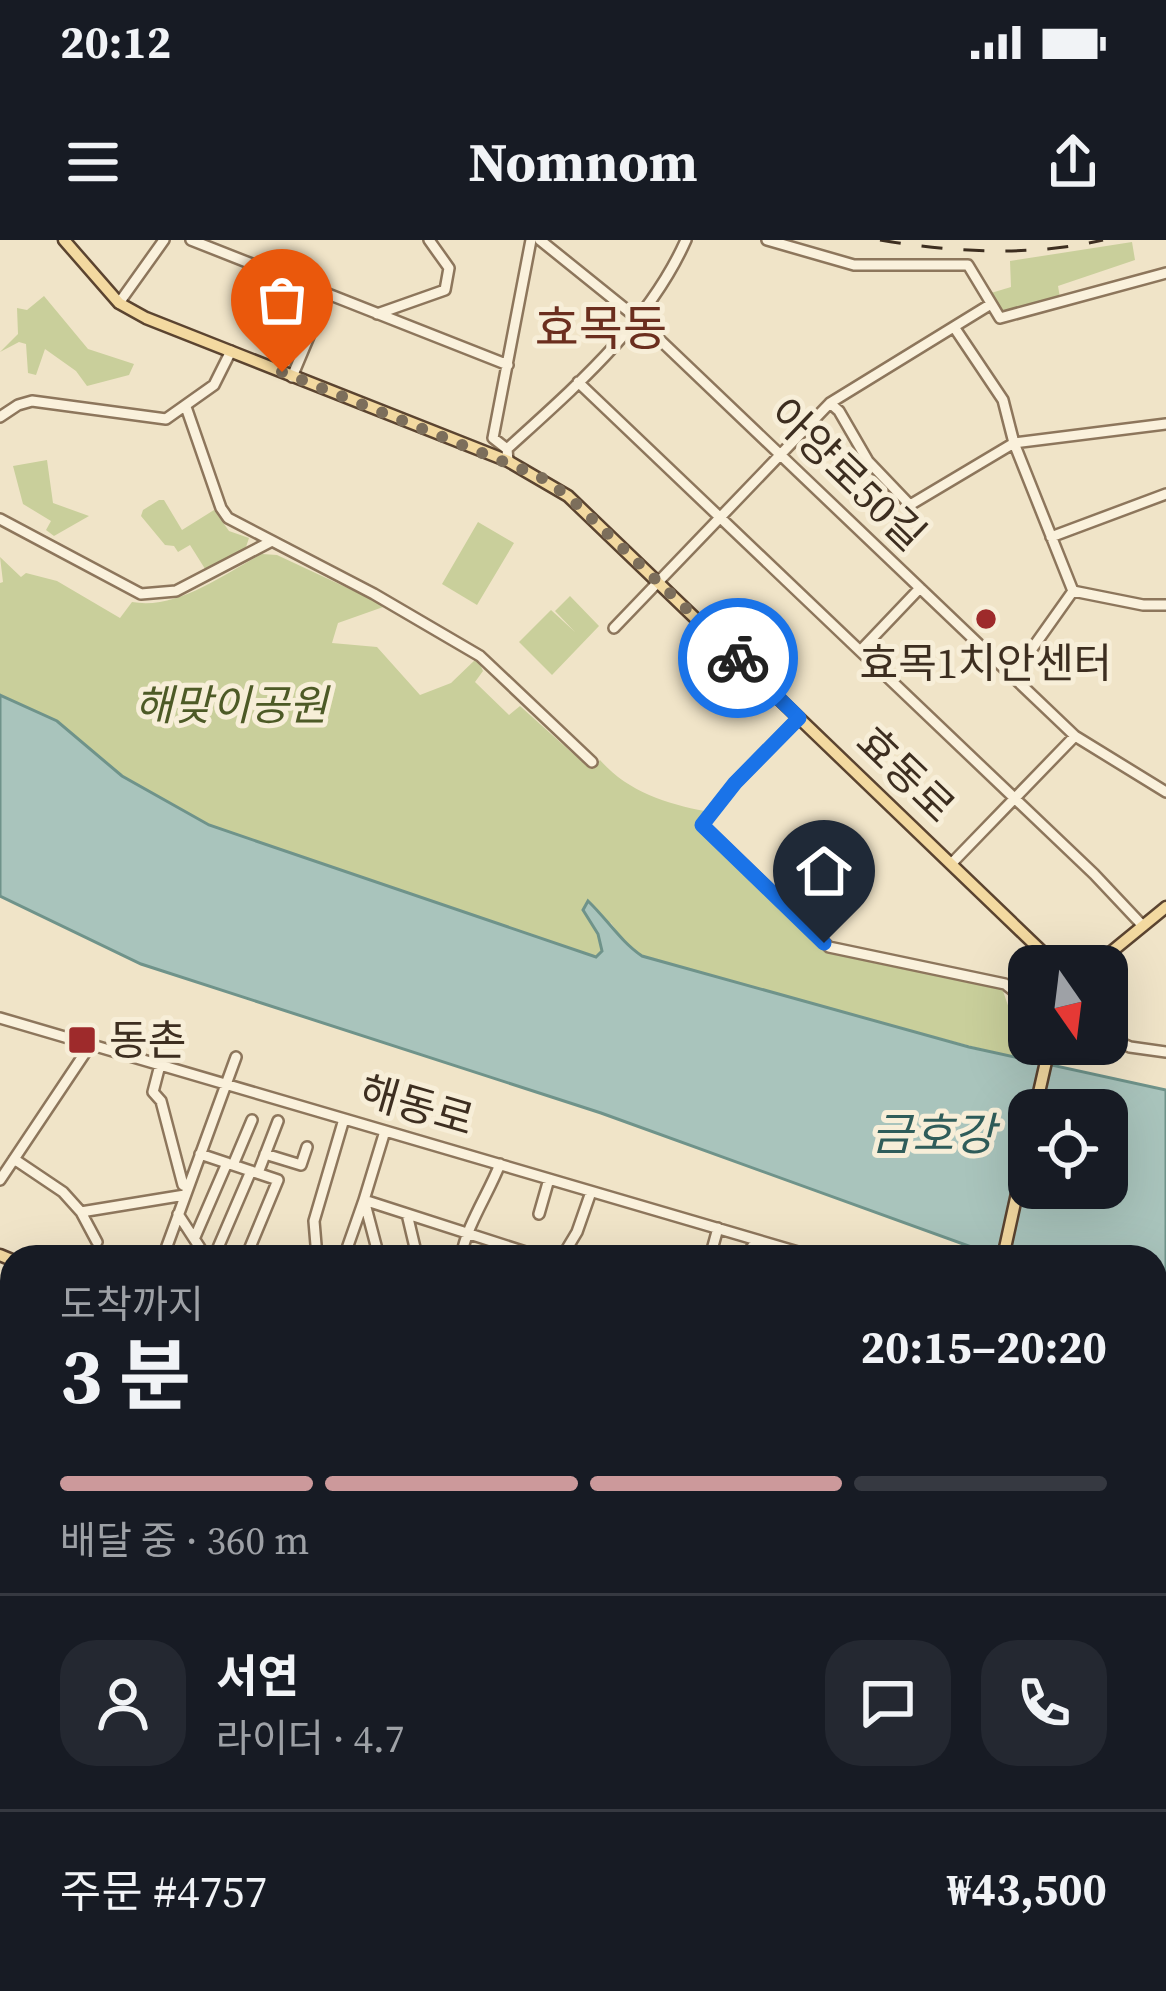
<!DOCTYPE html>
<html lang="ko">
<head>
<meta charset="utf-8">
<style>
	:root { --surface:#171b24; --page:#242831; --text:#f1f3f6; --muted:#9ea1a6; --line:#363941; --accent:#cc999b }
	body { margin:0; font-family:"Source Serif 4","Noto Sans KR",serif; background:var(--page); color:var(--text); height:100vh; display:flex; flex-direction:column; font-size:45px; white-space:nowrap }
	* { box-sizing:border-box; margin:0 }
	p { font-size:39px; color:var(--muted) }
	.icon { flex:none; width:66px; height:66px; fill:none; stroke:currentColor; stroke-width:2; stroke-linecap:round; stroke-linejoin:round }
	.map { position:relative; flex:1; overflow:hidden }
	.drawer { position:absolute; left:0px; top:1005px; width:1167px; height:747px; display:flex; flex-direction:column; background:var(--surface); border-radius:36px 36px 0 0; box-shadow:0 12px 48px #0002 }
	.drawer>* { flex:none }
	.needle { width:78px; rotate:166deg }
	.controls { position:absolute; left:1008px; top:705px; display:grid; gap:24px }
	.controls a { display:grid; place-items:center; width:120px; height:120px; border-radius:24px; background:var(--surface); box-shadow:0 12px 48px #0002; font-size:60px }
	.pin { position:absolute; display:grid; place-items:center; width:102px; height:102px; color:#fff; margin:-123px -51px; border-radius:50% 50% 50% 0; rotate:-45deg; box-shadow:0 0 12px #0007 }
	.pin .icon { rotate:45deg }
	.courier { position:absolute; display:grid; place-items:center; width:120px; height:120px; margin:-60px; border:9px solid #1a73e8; border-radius:50%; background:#fff; color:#222; box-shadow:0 3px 15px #0007 }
	.headline em { font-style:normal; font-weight:700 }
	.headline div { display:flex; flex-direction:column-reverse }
	.headline { display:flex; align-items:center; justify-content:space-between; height:204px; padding:0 60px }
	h1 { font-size:78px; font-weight:700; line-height:90px }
	.bar { display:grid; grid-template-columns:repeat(4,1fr); gap:18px 12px; align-content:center; height:144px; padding:0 60px }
	.bar i { height:15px; border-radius:9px; background:var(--line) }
	.bar .selected { background:var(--accent) }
	.bar p { grid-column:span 4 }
	.line { display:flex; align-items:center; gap:30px; padding:0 60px; border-top:3px solid var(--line) }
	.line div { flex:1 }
	.round { display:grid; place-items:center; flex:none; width:126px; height:126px; border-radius:36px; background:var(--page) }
	.status { display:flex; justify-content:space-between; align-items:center; height:84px; padding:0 60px; background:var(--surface); direction:ltr }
	.status svg { height:33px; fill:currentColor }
	header { display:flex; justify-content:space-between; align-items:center; height:156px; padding:0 60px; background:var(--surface); font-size:54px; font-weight:700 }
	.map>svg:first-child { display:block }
	.green { fill:#c9cf9b }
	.water { fill:#a9c4bc; stroke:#6f938a; stroke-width:3; fill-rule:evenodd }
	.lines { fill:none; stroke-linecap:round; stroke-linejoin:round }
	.stream { stroke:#6f938a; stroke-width:3 }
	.taxiway { stroke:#968974; stroke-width:21 }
	.minor-casing { stroke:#8d765c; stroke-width:14 }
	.major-casing { stroke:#5b4430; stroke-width:15 }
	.minor { stroke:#faf1dc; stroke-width:9 }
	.major { stroke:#f3d9a0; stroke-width:10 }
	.rail { stroke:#3d2e20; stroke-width:3; stroke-dasharray:21 21; stroke-linecap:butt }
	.done { stroke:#7c6e5b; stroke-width:12; stroke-dasharray:0 21.6 }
	.route { stroke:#1a73e8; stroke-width:15 }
	.poi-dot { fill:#9e2a2b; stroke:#f7eed8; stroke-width:4.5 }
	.labels { text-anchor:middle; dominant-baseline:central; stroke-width:10; stroke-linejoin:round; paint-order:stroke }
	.street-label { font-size:42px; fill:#3d2e20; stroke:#f7eed8 }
	.poi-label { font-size:42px; fill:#3d2e20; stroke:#f7eed8 }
	.park-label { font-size:42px; font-style:italic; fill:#4d5a26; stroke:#f7eed8 }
	.water-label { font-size:45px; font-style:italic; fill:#2f5d5a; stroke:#f7eed8 }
	.quarter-label { font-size:48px; fill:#6b2e1e; stroke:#f7eed8 }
</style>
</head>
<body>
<div class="status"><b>20:12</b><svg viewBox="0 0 49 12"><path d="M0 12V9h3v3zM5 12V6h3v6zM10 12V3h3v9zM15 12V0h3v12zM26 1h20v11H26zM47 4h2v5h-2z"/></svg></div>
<header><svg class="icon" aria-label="menu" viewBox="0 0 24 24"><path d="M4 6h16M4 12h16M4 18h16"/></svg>Nomnom<svg class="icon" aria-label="share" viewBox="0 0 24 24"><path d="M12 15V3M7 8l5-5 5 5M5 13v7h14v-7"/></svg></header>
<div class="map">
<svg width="1166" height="1751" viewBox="0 0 1166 1751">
	<rect width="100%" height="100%" fill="#f0e4c8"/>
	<!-- green -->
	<path class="green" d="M1132,2l3,18 -77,26 2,12 -55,13 -6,-3 -8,-15 20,-6 -1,-26z
		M44,56l44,53 46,15 -5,11 -42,11 -11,-15 -31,-22 -9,26 -8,-2 -2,-29 -7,-2 -19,10 18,-18 -1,-26 10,2z
		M47,220l6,43 36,13 -35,20 -8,-6 5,-9 -28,-17 -10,-38z
		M159,260h5l18,30 32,-20 15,21 20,7 -4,12 -38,22 -17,-27 -12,7 -4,-6 -9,-1 -24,-29 2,-6z
		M478,282l36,21 -37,62 -35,-21z
		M262,314l15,1 109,51 -48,17 -6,20 45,4 43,48 31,-12 26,-25 6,13 -8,11 34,33 11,-9 70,63 10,-9c27,31 66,44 105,51l-7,13 125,122 51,17 128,25 25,73 -284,-75 -101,-30 -15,-10 -16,-23 -28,-13 15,24 4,18 -5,5 -388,-132 -87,-49 -65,-55 -57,-26v-112l3,-1 -3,-25 21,20 5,-4 31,8 63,37 12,-16c46,8 91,-28 130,-48z
		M570,356l29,30 -47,49 -33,-33 32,-32 24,22 -20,-21z"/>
	<!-- water -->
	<path class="water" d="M0,455l57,26 65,55 87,49 387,132 6,-6 -4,-17 -15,-24 5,-9c19,18 33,41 54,55l327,91 197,43v222l-11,-4v-51h-156l-398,-144 -460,-149 -141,-68zM1029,870h78v78h-78z"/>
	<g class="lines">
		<!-- stream -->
		<path class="stream" d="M862,1745l16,6"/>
		<!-- taxiway -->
		<path class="taxiway" d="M43,1751h1
			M177,1751l17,-11"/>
		<!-- minor casing -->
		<g class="minor-casing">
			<path id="minor" d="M191,0l317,125
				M540,0l98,79 437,417 91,56
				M767,0l87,25h114l32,53 166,-45
				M119,63l45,-63
				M377,74l68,-24 4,-22 -20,-28
				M954,87l49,73 11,43 59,148 70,14h23
				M292,137l34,-81
				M578,142l516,492 49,52
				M830,163l9,8 29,50 42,44 104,-62 152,-19
				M186,167l35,101 7,10 146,76 106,62 112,106
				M0,177l18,-12 14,-4 134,18 48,-34 17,-34
				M507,209l-14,-11 38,-198
				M508,221l-1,-12c68,-62 141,-124 179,-209
				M0,279l141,75 35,-3 94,-49
				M1051,297l115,-43
				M614,388l216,-225 161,-99
				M861,410l59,-62
				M1012,437l61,-86
				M799,478l-64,65 -33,42 127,122 176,37 24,19
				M952,623l123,-127
				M0,778l815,239
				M1107,797l23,10 36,5
				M160,825l-7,27 8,9 22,84 5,2
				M385,891l-21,69 177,57
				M200,914l78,26 -32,77
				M265,914l36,11 6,-18
				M14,919l49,33 18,20 104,-17
				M233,925l19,-45
				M258,933l20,-52
				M0,940l91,-136
				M364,960l14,53
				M81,972l16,30
				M178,974l28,43
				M407,974l10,42
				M539,974l10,-35
				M195,997l32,-74
				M163,1017l73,-200
				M214,1017l37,-86
				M317,1017l-3,-36 30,-102
				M344,1017l20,-57
				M461,1017c6,-33 27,-62 39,-93
				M562,1017l15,-25 14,-40
				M710,1017l8,-29
				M745,1017l12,-17
				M1155,1118l11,4
				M0,1158l12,4
				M0,1234l12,4
				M0,1282l12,-16
				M1155,1289l11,-4
				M0,1325l12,5
				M1155,1330l11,2
				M1155,1365l11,-14
				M1155,1497l11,-8
				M1155,1524l11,-1
				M1155,1665l11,-16
				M888,1740l8,11
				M1134,1740l15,11
				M1092,1751l9,-11"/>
		</g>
		<!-- major casing -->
		<g class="major-casing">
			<path id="major" d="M64,0l55,63 27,15 362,143 60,35 489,470
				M1094,726l72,-59
				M1035,870l15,-66
				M0,1015l12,5
				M1003,1017l26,-118
				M1155,1573l11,11
				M858,1751l2,-11"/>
		</g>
		<!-- minor -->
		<use href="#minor" class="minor"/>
		<!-- major -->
		<use href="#major" class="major"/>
		<!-- rail -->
		<path class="rail" d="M880,0c72,12 151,17 223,0"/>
	</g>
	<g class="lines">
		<!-- done -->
		<path class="done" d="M282,132l257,104 29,20 170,162"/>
		<!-- route -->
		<path class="route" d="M738,418l61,60 -64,65 -33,42 122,118"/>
	</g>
	<!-- markers -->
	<g class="poi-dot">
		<circle cx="986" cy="379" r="12"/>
		<rect x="67" y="785" width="30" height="30" rx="6"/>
	</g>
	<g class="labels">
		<!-- street labels -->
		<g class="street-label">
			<text transform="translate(848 234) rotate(44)">아양로50길</text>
			<text transform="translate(906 534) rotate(44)">효동로</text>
			<text transform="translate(417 865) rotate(16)">해동로</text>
		</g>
		<!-- poi labels -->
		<g class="poi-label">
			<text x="986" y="423">효목1치안센터</text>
			<text x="109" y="800" text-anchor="start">동촌</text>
		</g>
		<!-- park labels -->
		<g class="park-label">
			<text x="231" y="465">해맞이공원</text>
		</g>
		<!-- water labels -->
		<g class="water-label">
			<text x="933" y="894">금호강</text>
		</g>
		<!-- quarter labels -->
		<g class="quarter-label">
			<text x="601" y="88">효목동</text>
		</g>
	</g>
</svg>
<div class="controls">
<a><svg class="needle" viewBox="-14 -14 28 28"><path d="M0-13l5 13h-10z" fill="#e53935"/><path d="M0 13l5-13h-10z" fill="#9ea1a6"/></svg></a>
<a><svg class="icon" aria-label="locate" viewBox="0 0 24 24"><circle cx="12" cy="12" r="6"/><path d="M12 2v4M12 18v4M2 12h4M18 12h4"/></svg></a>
</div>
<div class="pin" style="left:282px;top:132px;background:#ea580c"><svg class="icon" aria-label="bag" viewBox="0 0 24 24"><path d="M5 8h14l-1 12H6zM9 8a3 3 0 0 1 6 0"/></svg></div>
<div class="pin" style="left:824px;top:703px;background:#1f2937"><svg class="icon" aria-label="home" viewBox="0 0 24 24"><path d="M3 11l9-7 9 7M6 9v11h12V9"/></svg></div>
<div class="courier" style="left:738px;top:418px"><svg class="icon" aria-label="bike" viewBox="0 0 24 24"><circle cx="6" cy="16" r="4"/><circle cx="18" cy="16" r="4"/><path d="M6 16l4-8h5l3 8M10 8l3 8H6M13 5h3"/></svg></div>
<section class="drawer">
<div class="headline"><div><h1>3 분</h1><p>도착까지</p></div><em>20:15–20:20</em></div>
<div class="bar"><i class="selected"></i><i class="selected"></i><i class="selected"></i><i></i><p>배달 중 · 360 m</p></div>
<div class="line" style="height:216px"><a class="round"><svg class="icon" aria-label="person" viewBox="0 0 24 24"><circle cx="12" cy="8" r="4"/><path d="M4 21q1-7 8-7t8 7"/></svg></a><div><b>서연</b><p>라이더 · 4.7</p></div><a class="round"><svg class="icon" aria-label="chat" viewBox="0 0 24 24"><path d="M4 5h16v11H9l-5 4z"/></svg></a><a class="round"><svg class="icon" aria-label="phone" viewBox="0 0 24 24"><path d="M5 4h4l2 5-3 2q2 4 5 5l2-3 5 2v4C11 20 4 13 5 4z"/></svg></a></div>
<div class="line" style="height:156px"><div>주문 #4757</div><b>₩43,500</b></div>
</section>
</div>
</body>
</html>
